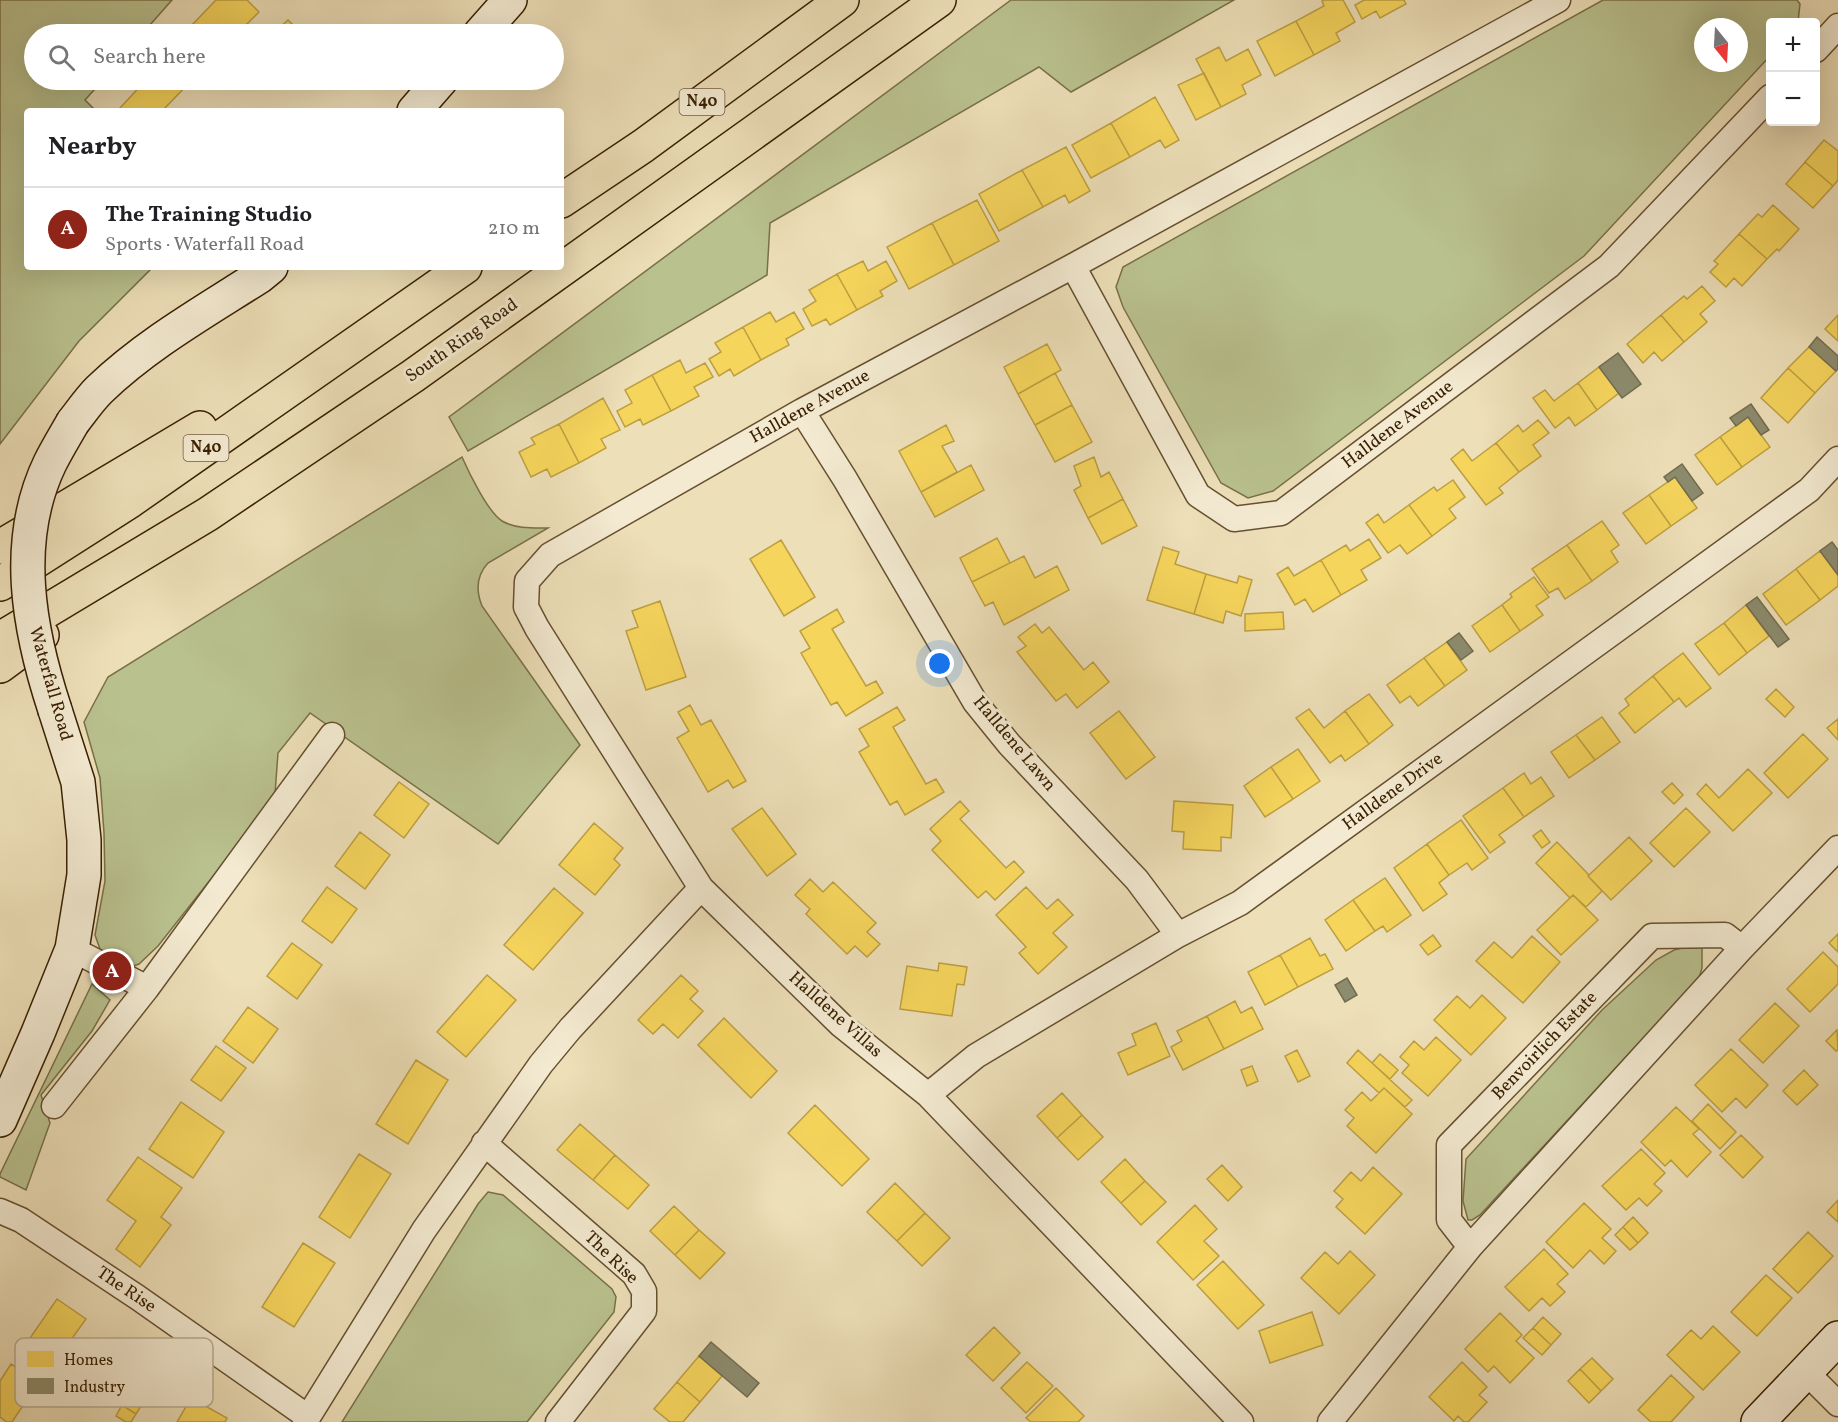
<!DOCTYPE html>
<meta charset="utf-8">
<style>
body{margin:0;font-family:Vollkorn,serif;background:#f2f2f2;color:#202124}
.controls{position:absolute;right:18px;top:18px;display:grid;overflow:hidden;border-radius:6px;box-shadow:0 6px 24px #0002}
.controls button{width:54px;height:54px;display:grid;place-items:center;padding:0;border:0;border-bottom:2px solid #e0e0e0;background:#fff;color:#202124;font:30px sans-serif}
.compass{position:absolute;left:1694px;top:18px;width:54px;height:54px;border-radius:50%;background:#fff;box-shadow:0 6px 24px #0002;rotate:162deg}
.you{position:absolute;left:940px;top:664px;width:21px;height:21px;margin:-15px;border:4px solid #fff;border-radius:50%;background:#1a73e8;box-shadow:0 0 0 9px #1a73e833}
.badge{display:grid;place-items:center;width:39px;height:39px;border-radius:50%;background:#8f2418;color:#fff;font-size:20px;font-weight:700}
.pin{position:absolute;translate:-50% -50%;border:3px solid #fff;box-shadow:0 2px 6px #0006}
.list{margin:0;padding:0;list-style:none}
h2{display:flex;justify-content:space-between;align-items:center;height:78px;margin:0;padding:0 24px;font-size:26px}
h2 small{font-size:20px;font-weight:400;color:#757577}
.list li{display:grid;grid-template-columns:39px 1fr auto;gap:18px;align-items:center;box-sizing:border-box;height:84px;padding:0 24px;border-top:2px solid #e0e0e0}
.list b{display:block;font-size:22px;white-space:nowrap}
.list p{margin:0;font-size:20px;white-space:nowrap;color:#757577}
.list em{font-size:20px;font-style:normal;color:#757577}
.icon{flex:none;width:33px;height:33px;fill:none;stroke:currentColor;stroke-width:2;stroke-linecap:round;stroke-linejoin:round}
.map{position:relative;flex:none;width:1838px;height:1422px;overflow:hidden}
.search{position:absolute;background:#fff;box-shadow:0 6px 24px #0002;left:24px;top:24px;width:540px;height:66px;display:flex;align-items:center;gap:15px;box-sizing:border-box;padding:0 21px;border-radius:33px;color:#757577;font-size:22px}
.panel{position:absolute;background:#fff;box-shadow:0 6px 24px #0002;left:24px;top:108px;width:540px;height:162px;border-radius:6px}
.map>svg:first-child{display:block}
</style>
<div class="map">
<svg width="1838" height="1422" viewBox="0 0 1838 1422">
<rect width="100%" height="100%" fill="#eddfb8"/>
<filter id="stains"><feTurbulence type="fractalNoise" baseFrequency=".00333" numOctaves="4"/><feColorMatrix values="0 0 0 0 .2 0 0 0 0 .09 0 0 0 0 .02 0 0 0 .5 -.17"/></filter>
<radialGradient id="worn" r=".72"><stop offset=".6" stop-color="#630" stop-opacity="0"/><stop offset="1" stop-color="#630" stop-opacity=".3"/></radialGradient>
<path fill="#b9c18e" stroke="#797048" stroke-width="1.5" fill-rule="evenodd" d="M0,0H172L142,34H34V80H103L85,100L96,111H27V267H153L79,341L0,444Z
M1011,0H1234L1071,92L1039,67L770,223L767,275L468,451L449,417Z
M1603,0H1797L1800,4L1798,22H1770V56L1584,256L1273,491L1248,498L1221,483L1123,307L1116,287L1123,267ZM1703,27H1739V63H1703Z
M462,457C469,473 488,512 502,521C516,529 533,528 548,528L488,563C476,576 476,591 482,606L580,745L498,844L310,713L278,753L275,794L271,803L158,946L139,964L130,967L101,952L95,935L105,881L104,833L100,778L84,722L108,677Z
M1694,945L1702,947V968L1699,978L1480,1215L1472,1220H1468L1463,1201L1466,1159L1602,1010L1656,960L1674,950Z
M92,984L110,1000L92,1031L41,1095L50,1123L26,1190L0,1177V1174Z
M488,1192L503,1195L612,1289L616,1297L614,1312L527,1422H342L478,1204Z"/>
<path fill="#f6d55c" stroke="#bd9f41" stroke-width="1.5" d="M216,0H247L259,12L237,34H202L192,25Z
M1324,0H1343L1355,22L1336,33L1340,41L1314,55L1296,21L1324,6L1322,1Z
M1364,0H1404L1406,4L1380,18L1376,11L1362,19L1355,5Z
M288,20L302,34H280L276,31Z
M1296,21L1314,55L1275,76L1257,41Z
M1219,47L1226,61L1248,49L1261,75L1242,85L1246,94L1221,107L1196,59Z
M1204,73L1221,107L1196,120L1178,85Z
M146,80H192L162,111H123L120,108Z
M1155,97L1179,140L1165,148L1160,140L1130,157L1111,123Z
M1111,123L1130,157L1091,178L1072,145Z
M1824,140L1838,151V180L1833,186L1805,162Z
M1066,147L1090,191L1069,203L1065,195L1043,207L1022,170Z
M1805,162L1833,186L1813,208L1786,184Z
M1022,170L1043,207L999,231L979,194Z
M977,200L999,241L954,265L932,223Z
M1773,205L1799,229L1779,251L1777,249L1767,259L1739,234L1758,214L1762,217Z
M932,223L954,265L909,289L887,247Z
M1739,234L1767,259L1742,286L1734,278L1726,287L1710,272L1718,264L1714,261Z
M863,261L868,271L886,261L897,281L880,291L883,296L857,310L837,274Z
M837,274L857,310L830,325L826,319L812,326L803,309L816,301L809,290Z
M1702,286L1715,301L1700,314L1707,322L1684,342L1661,315L1684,296L1687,299Z
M770,312L776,322L794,312L804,329L786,339L789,345L761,360L743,327Z
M1661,315L1684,342L1662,361L1654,352L1643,363L1627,344Z
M1838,315V341L1825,329Z
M743,327L761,360L734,376L730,369L719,376L709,359L721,352L715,343Z
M1047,344L1061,370L1018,394L1004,367Z
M1809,347L1836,371L1815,393L1788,368Z
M680,360L686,373L705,363L713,377L694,387L699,396L671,411L652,375Z
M1599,367L1619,393L1597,410L1578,383Z
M1788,368L1815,393L1788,423L1761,398Z
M1055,373L1072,405L1035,425L1018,394Z
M652,375L671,411L643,425L640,419L625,427L617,411L632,403L625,390Z
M1578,383L1597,410L1575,426L1569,417L1555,428L1533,398L1545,390L1554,401Z
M603,398L620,430L601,439L606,448L579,463L559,424Z
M1072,405L1092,442L1055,462L1035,425Z
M1748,417L1770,447L1742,467L1720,437Z
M1538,420L1549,433L1533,445L1541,456L1519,472L1496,443L1518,425L1523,432Z
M559,424L579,463L551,477L547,469L531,477L519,452L535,444L531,438Z
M946,425L954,441L942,446L957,472L921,492L899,451Z
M1720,437L1742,467L1717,485L1695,455Z
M1496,443L1519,472L1499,488L1503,493L1486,505L1451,459L1463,449L1472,461Z
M1094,457L1101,477L1109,472L1123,499L1088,518L1074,490L1081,486L1074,466Z
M971,465L984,490L935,517L921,492Z
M1675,477L1697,508L1671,526L1649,495Z
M1453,480L1465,497L1449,509L1456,518L1432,536L1409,505L1434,487L1437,491Z
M1649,495L1671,526L1646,544L1623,513Z
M1123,499L1137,526L1102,544L1088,518Z
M1409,505L1432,536L1407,554L1400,545L1388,553L1366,523L1378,514L1384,523Z
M1602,521L1619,545L1611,551L1618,562L1592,581L1567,545Z
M997,538L1010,563L972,582L960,558Z
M1369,539L1381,558L1361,570L1367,580L1341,595L1321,560L1346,545L1350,551Z
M781,540L815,597L784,616L750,559Z
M1567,545L1592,581L1565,599L1558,588L1549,593L1532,569Z
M1163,547L1179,552L1175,564L1206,574L1194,614L1147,600Z
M1820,551L1838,575V586L1820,600L1796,569Z
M1024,556L1035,578L1057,566L1069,590L1004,625L993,602L985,606L972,582Z
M1321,560L1341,595L1313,612L1305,599L1295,605L1277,574L1288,567L1294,576Z
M1796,569L1820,600L1786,625L1763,594Z
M1206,574L1237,583L1239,576L1252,580L1241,616L1226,611L1223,623L1194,614Z
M1534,577L1549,597L1536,606L1543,615L1520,631L1502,605L1512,597L1510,594Z
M660,601L686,677L646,690L626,631L638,627L632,611Z
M1502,605L1520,631L1490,652L1472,626Z
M1746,605L1769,636L1747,653L1724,623Z
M837,609L844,622L832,629L866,686L876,681L883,693L846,716L837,702L831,705L801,653L810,648L800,631Z
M1283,612L1284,629L1245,631V614Z
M1724,623L1747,653L1719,675L1695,644Z
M1035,624L1042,633L1049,627L1084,670L1093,662L1109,682L1077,708L1066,694L1056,701L1017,652L1026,646L1018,637Z
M1447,642L1467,670L1445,686L1424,658Z
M1683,653L1711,688L1686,707L1679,698L1674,702L1653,676Z
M1424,658L1445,686L1418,706L1410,696L1400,703L1387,685Z
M1653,676L1674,702L1635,733L1619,713L1629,705L1625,699Z
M1776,689L1794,707L1785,717L1766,699Z
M1369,694L1393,725L1369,744L1345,711Z
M690,705L701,725L711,720L746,781L733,788L728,780L708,792L677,738L689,731L678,712Z
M897,707L905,720L893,727L926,784L936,779L944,792L905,815L897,801L890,805L859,752L869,746L859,729Z
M1309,709L1324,728L1345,711L1369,744L1345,761L1341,755L1330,763L1296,718Z
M1119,711L1155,757L1126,779L1090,733Z
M1602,717L1620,742L1595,760L1576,735Z
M1838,719V740L1827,728Z
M1803,734L1828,759L1788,798L1764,773Z
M1576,735L1595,760L1569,778L1551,752Z
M1298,749L1320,781L1293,799L1271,767Z
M1271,767L1293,799L1265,817L1244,786Z
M1748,769L1772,793L1733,831L1697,794L1706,784L1719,798Z
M1524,773L1531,784L1541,777L1554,796L1524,817L1503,788Z
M399,782L429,804L404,838L374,815Z
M1672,783L1683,795L1674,804L1662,792Z
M1503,788L1524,817L1499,835L1505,842L1490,853L1463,816Z
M960,801L969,811L960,819L1006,868L1014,861L1024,872L995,900L986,891L978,898L932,850L941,841L930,829Z
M1174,801L1233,805L1231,838L1221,837V851L1183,849L1184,832L1172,831Z
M762,808L796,854L767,876L732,829Z
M1686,808L1710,832L1674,867L1650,843Z
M1461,820L1488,858L1472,870L1467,863L1449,875L1427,844Z
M594,823L623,848L614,859L620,865L595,895L559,865Z
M1541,830L1550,842L1542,848L1533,836Z
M360,832L390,855L365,889L335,866Z
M1629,837L1652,861L1611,900L1588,876Z
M1557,842L1589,875L1588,876L1602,891L1586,907L1573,895L1570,898L1536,863Z
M1427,844L1449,875L1439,883L1447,894L1423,911L1394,868Z
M1385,878L1411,915L1387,932L1383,926L1375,931L1353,900Z
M810,879L823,892L833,882L876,923L867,932L880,944L867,957L855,946L847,954L806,914L810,909L795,895Z
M327,887L357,909L332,943L302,921Z
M1026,887L1047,909L1058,899L1073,915L1053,933L1067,947L1038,974L1019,953L1026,947L996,915Z
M554,888L583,913L533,970L504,945Z
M1573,895L1598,920L1561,955L1537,930Z
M1353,900L1375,931L1346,951L1325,920Z
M1838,934V952L1829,943Z
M1433,935L1441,946L1428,955L1420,945Z
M1532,936L1560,962L1523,1003L1476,961L1494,942L1512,958Z
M1310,938L1320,956L1325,954L1333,969L1298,987L1280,955Z
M292,943L322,965L297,999L267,976Z
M1823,952L1838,967V984L1810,1012L1787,989Z
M1280,955L1298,987L1265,1005L1248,972Z
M939,963L967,967L964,985L957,984L952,1016L900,1009L907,966L938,971Z
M487,975L516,1000L466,1057L437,1032Z
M681,975L698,991L690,999L703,1011L678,1038L663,1024L653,1034L638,1020Z
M1482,995L1506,1018L1471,1055L1434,1020L1457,996L1470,1008Z
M1235,1001L1241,1013L1252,1007L1263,1029L1224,1049L1207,1016Z
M1775,1003L1799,1026L1763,1063L1739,1040Z
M248,1007L278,1029L253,1063L223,1041Z
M1207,1016L1224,1049L1183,1070L1171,1047L1182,1041L1177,1031Z
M724,1018L777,1071L751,1098L698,1045Z
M1156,1023L1170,1056L1128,1075L1118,1053L1136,1045L1132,1034Z
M1837,1030L1838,1050L1836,1051L1826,1041Z
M1436,1037L1461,1060L1428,1096L1402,1073L1409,1065L1400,1057L1414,1041L1424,1050Z
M216,1046L246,1068L221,1101L191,1080Z
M1731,1049L1768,1085L1746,1108L1736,1098L1722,1112L1695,1085Z
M1297,1050L1310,1076L1298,1082L1285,1056Z
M1358,1050L1412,1100L1405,1107L1384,1088L1379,1093L1347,1063Z
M1380,1054L1398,1070L1390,1079L1372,1063Z
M416,1060L448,1080L408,1144L376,1124Z
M1252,1066L1258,1081L1247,1086L1241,1070Z
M1804,1070L1818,1085L1797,1105L1783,1091Z
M1384,1088L1412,1114L1376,1153L1347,1126L1354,1118L1345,1110L1362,1092L1371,1101Z
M1062,1093L1082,1115L1057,1138L1037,1116Z
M181,1102L224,1132L193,1178L149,1149Z
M1708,1104L1736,1132L1720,1149L1692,1121Z
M815,1105L869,1159L842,1186L788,1133Z
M1676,1107L1699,1129L1693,1134L1711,1152L1687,1177L1671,1160L1665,1166L1641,1142Z
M1082,1115L1103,1137L1078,1160L1057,1138Z
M580,1124L615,1155L593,1180L557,1150Z
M1741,1135L1763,1157L1743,1178L1720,1155Z
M1641,1149L1665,1173L1654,1184L1662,1191L1647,1206L1639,1198L1626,1210L1602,1186Z
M359,1154L391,1174L350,1238L319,1217Z
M615,1155L649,1185L628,1209L593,1180Z
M138,1157L182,1188L161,1217L171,1225L140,1267L116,1249L136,1221L107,1200Z
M1125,1159L1145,1181L1121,1203L1101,1182Z
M1222,1165L1242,1187L1228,1201L1207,1179Z
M1373,1167L1402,1194L1365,1234L1336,1207L1343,1199L1334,1191L1351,1172L1361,1181Z
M1145,1181L1166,1202L1141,1225L1121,1203Z
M895,1183L925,1213L897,1241L867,1212Z
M1838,1200V1222L1827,1212Z
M1584,1203L1611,1229L1602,1238L1616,1251L1604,1264L1590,1250L1573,1268L1546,1242Z
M1195,1205L1217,1229L1204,1241L1219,1256L1193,1280L1157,1242Z
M674,1206L699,1230L675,1255L650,1231Z
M925,1213L950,1238L922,1266L897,1241Z
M1633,1217L1648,1233L1638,1243L1623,1227Z
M1623,1227L1638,1243L1630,1250L1615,1235Z
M699,1230L725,1253L700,1279L675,1255Z
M1808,1232L1833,1256L1798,1293L1773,1269Z
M303,1243L335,1263L294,1327L262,1307Z
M1544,1249L1568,1274L1557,1284L1565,1292L1550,1306L1542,1298L1529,1311L1505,1287Z
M1350,1251L1375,1275L1339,1314L1301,1278L1325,1252L1338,1264Z
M1223,1261L1264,1305L1238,1329L1197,1285Z
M1766,1275L1792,1298L1757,1336L1731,1312Z
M57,1299L86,1319L58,1358L30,1338Z
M1312,1312L1323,1345L1270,1363L1259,1331Z
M1500,1313L1522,1335L1516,1341L1534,1358L1510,1383L1494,1366L1488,1372L1465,1349Z
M1543,1317L1561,1334L1551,1345L1533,1328Z
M1713,1326L1740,1352L1703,1390L1667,1355L1691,1330L1701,1339Z
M994,1327L1020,1353L993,1381L966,1355Z
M1533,1328L1551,1345L1542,1355L1523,1338Z
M699,1356L722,1376L700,1402L677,1382Z
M1592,1358L1613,1379L1601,1391L1580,1369Z
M1027,1362L1053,1386L1026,1413L1001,1388Z
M1462,1362L1487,1387L1479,1395L1487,1402L1468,1422H1464L1458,1416L1454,1421L1429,1397Z
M11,1364L39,1382L12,1422H7L0,1417V1381Z
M1580,1369L1601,1391L1589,1403L1568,1381Z
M1671,1375L1694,1397L1671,1422H1651L1638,1410Z
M677,1382L700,1402L683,1422H670L654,1409Z
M1056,1388L1084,1416L1078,1422H1031L1026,1418Z
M125,1391L143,1403L136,1414L118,1402Z
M191,1398L227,1418L225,1422H177Z
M122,1405L136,1414L131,1422H126L116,1416Z"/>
<path fill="#8c8c6e" stroke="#736c4e" stroke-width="1.5" d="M1817,337L1838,356V369L1836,371L1809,347Z
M1618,353L1641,384L1622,398L1599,367Z
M1751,404L1769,430L1761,435L1748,417L1736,426L1730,418Z
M1682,464L1703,493L1692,501L1675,477L1668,482L1664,477Z
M1832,542L1838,550V575L1820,551Z
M1757,597L1789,639L1778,647L1746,605Z
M1459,633L1473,651L1461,660L1447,642Z
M1347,978L1357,995L1345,1002L1335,985Z
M711,1342L759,1383L747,1397L699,1356Z"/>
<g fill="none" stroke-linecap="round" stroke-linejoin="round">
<g stroke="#665030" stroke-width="27">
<path id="street" d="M1816,50L1838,26
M1073,266L1198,495L1234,519L1281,513L1609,266L1770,97
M802,411L845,479L975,702L1009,744L1137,880L1178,935
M72,949L147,988
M928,1095L976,1056L1178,935L1240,903L1809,490L1838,459
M54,1106L147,988L332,735
M484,1143L634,1274L644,1291V1311L558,1422
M0,1211L21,1220L137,1297L308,1417
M1470,1247L1449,1220V1145L1652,936L1725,935L1742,948
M1806,1372L1838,1404
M305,1422L424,1230L541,1064L570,1029L701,888
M1241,1422L928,1095L841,1025L701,888L537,628L526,607L527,581L550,555L802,411L1073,266L1558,0
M1330,1422L1470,1247L1742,948L1838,848"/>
</g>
<g stroke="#392002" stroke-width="36">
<path id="secondary" d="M480,34L510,0
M414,111L441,80
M73,422C81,412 89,400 99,390C147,344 204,312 260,276L271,267
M0,1120L38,1033L72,949L84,875V840L78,782L55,710
M1758,1422L1838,1338"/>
</g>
<g stroke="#392002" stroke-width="36">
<path id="highway" d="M561,201L643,146L842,0
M0,547L200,428
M0,584L130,501L465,267
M0,639L208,514L413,376L939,0
M0,666L42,635"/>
</g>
<use href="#street" stroke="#f3ead1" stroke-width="24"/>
<use href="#secondary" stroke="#f3ead1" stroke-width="33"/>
<use href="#highway" stroke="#eddfb8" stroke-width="33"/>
<g stroke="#392002" stroke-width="36" stroke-linecap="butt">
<path id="secondary-bridge" d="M55,710C29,631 12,542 50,463C57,449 65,436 73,422"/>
</g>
<use href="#secondary-bridge" stroke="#f3ead1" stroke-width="33"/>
</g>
<g text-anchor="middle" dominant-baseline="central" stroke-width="6" stroke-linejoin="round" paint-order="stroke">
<g fill="#f3ead1" stroke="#715d40" stroke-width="1.5">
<rect x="679.5" y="89" width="45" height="26" rx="4.5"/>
<rect x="183.5" y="435" width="45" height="26" rx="4.5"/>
</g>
<g font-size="16" font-weight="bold" fill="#392002">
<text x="702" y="102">N40</text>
<text x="206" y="448">N40</text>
</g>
<g font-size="18" fill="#392002" stroke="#f3ead1">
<text transform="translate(462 341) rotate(-35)">South Ring Road</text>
<text transform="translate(810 407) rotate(-29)">Halldene Avenue</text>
<text transform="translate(1398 425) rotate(-37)">Halldene Avenue</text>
<text transform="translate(50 684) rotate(74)">Waterfall Road</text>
<text transform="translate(1014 744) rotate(50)">Halldene Lawn</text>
<text transform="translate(1393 792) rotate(-36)">Halldene Drive</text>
<text transform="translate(835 1015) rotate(42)">Halldene Villas</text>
<text transform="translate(1545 1046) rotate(-46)">Benvoirlich Estate</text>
<text transform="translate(611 1258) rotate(44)">The Rise</text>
<text transform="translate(126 1290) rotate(34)">The Rise</text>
</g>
</g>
<rect x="15" y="1338" width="198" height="69" rx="9" fill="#f3ead1" stroke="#bbad93" stroke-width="1.5"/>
<rect x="27" y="1351" width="27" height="16" fill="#f6d55c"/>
<rect x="27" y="1378" width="27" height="16" fill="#8c8c6e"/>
<g font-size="16" fill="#392002">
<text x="64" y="1365">Homes</text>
<text x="64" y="1392">Industry</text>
</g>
<rect width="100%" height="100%" filter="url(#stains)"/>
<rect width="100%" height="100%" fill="url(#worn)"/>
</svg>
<div class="controls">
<button>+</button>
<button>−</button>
</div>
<svg class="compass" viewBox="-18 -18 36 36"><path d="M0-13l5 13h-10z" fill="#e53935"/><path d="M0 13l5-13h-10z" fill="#757577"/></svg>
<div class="you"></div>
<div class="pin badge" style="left:112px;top:971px">A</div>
<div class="search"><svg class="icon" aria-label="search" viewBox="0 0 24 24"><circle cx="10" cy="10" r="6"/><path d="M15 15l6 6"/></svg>Search here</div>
<section class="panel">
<h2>Nearby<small></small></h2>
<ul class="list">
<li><span class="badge">A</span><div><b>The Training Studio</b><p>Sports · Waterfall Road</p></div><em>210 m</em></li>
</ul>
</section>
</div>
